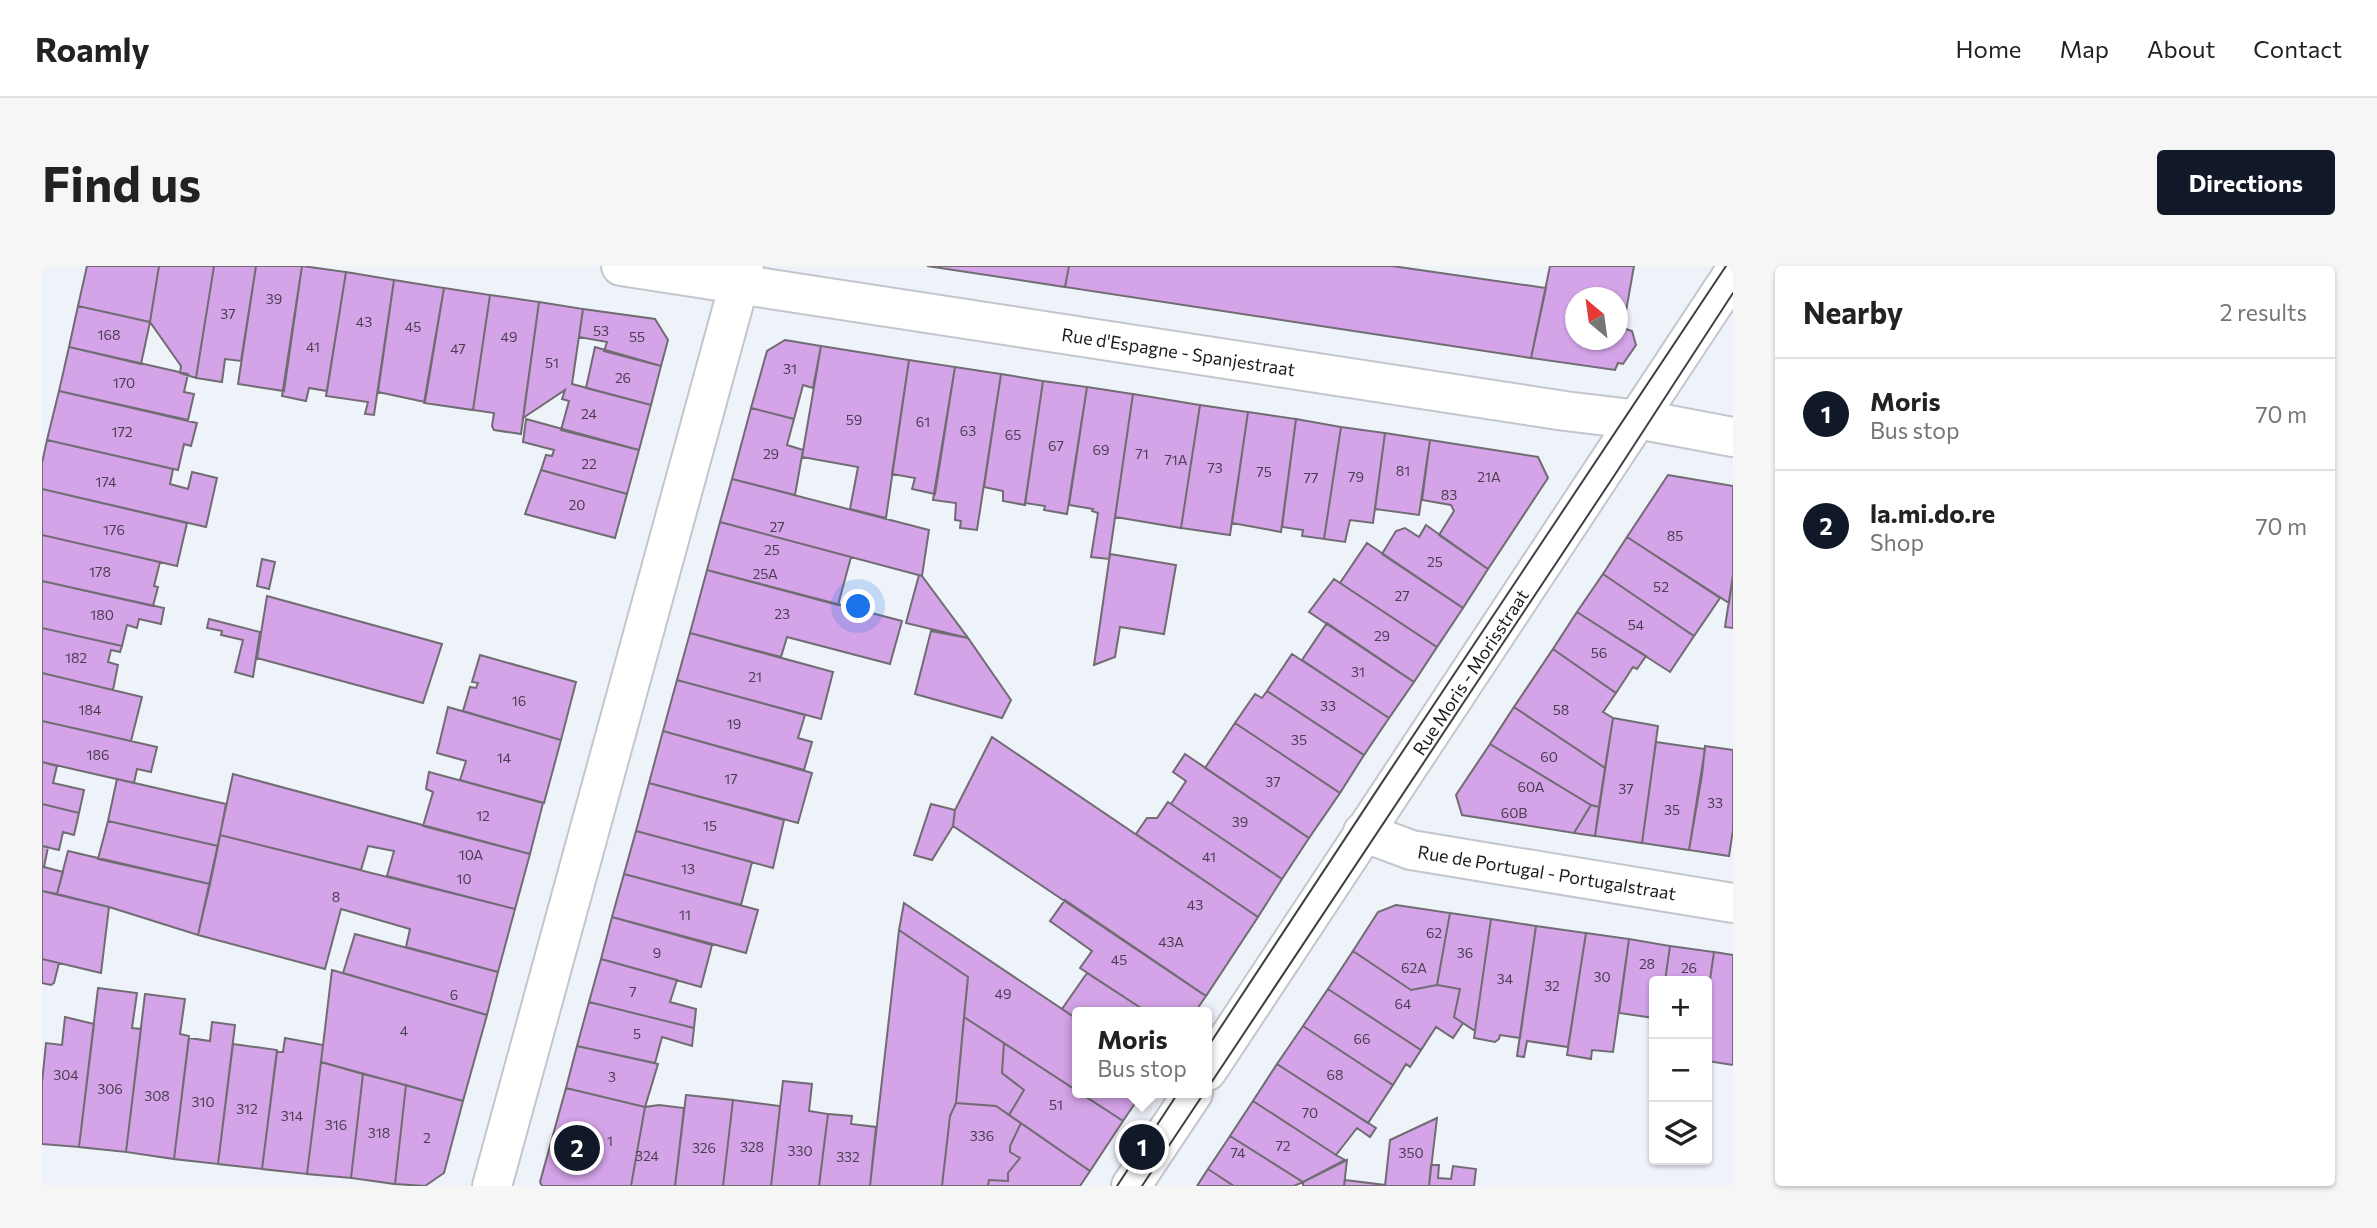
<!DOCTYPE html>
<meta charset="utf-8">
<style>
body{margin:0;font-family:Commissioner,sans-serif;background:#f6f6f6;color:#222}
.controls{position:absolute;right:21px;bottom:21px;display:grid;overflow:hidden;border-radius:7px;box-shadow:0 2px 5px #0004}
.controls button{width:63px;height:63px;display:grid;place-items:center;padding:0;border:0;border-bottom:2px solid #e0e0e0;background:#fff;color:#222;font:35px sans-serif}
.compass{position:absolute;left:1523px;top:21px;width:63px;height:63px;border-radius:50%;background:#fff;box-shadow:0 2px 5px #0004;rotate:331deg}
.you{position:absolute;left:817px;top:341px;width:24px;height:24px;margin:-18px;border:5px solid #fff;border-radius:50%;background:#1a73e8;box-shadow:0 0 0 10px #1a73e833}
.badge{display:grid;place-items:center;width:46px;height:46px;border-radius:50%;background:#111827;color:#fff;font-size:23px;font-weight:700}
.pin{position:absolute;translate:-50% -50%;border:4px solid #fff;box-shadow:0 2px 7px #0006}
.popup{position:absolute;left:1030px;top:741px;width:140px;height:91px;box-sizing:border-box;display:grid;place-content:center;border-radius:7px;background:#fff;filter:drop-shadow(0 2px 5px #0005);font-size:23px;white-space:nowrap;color:#767676}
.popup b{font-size:26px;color:#222}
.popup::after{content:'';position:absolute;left:50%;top:100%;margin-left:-14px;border:14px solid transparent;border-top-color:#fff}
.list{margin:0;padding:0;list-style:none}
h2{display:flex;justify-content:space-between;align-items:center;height:91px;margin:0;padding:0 28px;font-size:30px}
h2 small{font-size:23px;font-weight:400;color:#767676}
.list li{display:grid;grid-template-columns:46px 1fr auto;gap:21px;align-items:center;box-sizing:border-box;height:112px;padding:0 28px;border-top:2px solid #e0e0e0}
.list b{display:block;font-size:26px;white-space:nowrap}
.list p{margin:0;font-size:23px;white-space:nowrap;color:#767676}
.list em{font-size:23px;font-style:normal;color:#767676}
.icon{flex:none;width:38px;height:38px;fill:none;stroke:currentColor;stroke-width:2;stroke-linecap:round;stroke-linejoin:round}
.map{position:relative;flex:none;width:1691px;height:920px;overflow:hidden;border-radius:7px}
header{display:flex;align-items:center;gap:42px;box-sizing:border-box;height:98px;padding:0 35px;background:#fff;border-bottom:2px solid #e0e0e0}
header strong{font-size:33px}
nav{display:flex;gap:38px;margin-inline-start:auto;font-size:24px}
.intro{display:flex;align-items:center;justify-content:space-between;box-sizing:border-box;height:168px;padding:0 42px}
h1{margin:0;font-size:49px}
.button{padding:18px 32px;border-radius:7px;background:#111827;color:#fff;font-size:24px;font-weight:700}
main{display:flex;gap:42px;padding:0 42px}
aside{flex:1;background:#fff;border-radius:7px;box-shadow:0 2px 5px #0004}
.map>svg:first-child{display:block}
</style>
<header>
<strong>Roamly</strong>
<nav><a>Home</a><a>Map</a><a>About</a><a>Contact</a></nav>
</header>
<div class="intro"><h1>Find us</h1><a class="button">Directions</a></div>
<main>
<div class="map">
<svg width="1691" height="920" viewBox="0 0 1691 920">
<rect width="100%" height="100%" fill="#eef2f9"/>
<path fill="#d4a3e8" stroke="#706c72" stroke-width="2" fill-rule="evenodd" d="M45,0H117L108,56L36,40Z
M117,0H172L154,112L138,107L139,100L108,56Z
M172,0H214L199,95L183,93L180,116L154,112Z
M214,0H260L242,125L196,118Z
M260,0L304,6L285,125L267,122L264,135L240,130Z
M885,0H1027L1023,21Z
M1027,0H1350L1504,22L1489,92L1023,21Z
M1508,0H1592L1581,62L1590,65L1594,79L1581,98L1576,97L1573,104L1489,92ZM1534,32H1576V74H1534Z
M304,6L352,14L332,149L323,148L326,136L284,130Z
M352,14L402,22L383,136L336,126Z
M402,22L448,29L431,144L382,137Z
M448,29L497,36L479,168L452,164L450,160L452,147L431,144Z
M497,36L541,43L530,118L609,139L597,184L519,164L527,135L520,133L523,124L481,152Z
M36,40L108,56L99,98L27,81Z
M541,43L613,53L626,74L619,100L562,85L565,76L537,71Z
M743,74L779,80L771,122L761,119L752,153L709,142L725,85Z
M779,80L867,94L844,252L808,243L816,201L760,191Z
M27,81L146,108L142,126L152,128L146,154L17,125Z
M553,81L619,100L609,139L544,122Z
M867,94L913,101L893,228L870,223L873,212L850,208Z
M913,101L959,108L935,264L918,262L919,255L913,254L914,237L891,234Z
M959,108L1001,115L983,239L961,235V225L942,221Z
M1001,115L1045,121L1025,248L1002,244L1003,240L983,237Z
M1045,121L1091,128L1067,293L1049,291L1056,247L1050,245L1051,243L1027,239Z
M17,125L155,157L149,180L142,178L136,204L5,174Z
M1091,128L1158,139L1139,262L1073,251Z
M1158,139L1206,146L1188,269L1139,262Z
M709,142L752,153L745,179L761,184L753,229L690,213Z
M1206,146L1254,153L1239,266L1190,257Z
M484,153L597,184L585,228L499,204L504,189L510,190L512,184L481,176Z
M1254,153L1299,161L1282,273L1260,270L1261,264L1240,261Z
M1299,161L1343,167L1331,257L1308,254L1303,276L1282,273Z
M1343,167L1388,174L1377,249L1333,243Z
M5,174L131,203L128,218L146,223L150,206L175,212L164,261L0,223V197Z
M1388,174L1496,191L1506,212L1446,303L1397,269L1412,245L1409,239L1380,234Z
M499,204L585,228L573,272L483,248Z
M1626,209L1691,220V309L1687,337L1585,271Z
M690,213L887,264L880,310L678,256Z
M0,223L145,257L135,300L0,269Z
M678,256L809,291L796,339L665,304Z
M1384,259L1446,303L1421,342L1340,288L1354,265L1363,262L1377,271Z
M0,269L118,296L112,320L116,321L111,340L0,315Z
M1585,271L1678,332L1652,370L1561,308Z
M1325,277L1421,342L1395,381L1298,317Z
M1068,288L1134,299L1122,368L1078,361L1073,391L1052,399Z
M220,293L233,296L227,323L215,320Z
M665,304L860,355L848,398L745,371L739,391L648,367Z
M1561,308L1652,370L1628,406L1535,346Z
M877,309L880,310L926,372L864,357Z
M1691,309V362L1683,361Z
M1292,313L1395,381L1372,416L1267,346Z
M0,315L122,342L119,358L97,353L95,362L85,359L80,380L0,362Z
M225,330L400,378L381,437L215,392Z
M1535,346L1604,390L1595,403L1591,401L1574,427L1511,383Z
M167,353L218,366L211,411L193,406L201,374L179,369L180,365L165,362Z
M1285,357L1372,416L1347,452L1260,394Z
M0,362L80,380L78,386L69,384L66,396L76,399L71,424L0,407Z
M889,365L926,372L969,434L960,452L873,428Z
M648,367L791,406L779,453L635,414Z
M1511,383L1574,427L1561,446L1571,452L1563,502L1472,441Z
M1250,388L1347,452L1322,489L1225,425Z
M438,389L534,416L519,474L421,445L428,421L434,422L436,417L430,416Z
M0,407L100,431L89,475L0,455Z
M635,414L763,449L756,472L770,476L762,504L621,465Z
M1225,425L1322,489L1298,527L1193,457L1213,428L1220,432Z
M406,441L519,474L502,537L418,514L424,495L395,487Z
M1472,441L1563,502L1557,541L1549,539L1448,478Z
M1571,452L1616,460L1600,577L1553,570Z
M0,455L115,481L109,506L95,503L92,517L0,496Z
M1193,457L1298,527L1267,572L1163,502Z
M621,465L770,507L756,557L607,517Z
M950,471L1216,651L1164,730L911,560L913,544Z
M1614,476L1663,483L1647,584L1600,577Z
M1448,478L1549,539L1532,567L1420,549L1414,529Z
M1663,480L1691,484V564L1687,590L1647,584L1660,509Z
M1143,488L1267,572L1240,613L1129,538L1144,515L1131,506Z
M0,496L15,500L11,517L42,524L37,547L0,538Z
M387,506L501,537L488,588L381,560L391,526L384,523Z
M191,508L488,588L473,643L345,610L352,585L326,580L319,604L178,569Z
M75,513L184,538L176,580L66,555Z
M607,517L742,554L731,602L594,565Z
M1126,536L1240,613L1216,651L1094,568L1105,552H1115Z
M0,538L37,547L32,569L21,566L17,584L0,580Z
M889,538L913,544L911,560L890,594L872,589Z
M1549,539L1557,541L1553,570L1532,567Z
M66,555L176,580L168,618L56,593Z
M594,565L710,596L699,639L582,608Z
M178,569L473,643L456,706L364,681L368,663L299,643L283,703L156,669Z
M0,580L6,581L2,601L21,606L15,628L0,625Z
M26,585L168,618L156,669L67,641L15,628Z
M582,608L716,644L704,687L570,651Z
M0,625L67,641L59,707L0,693Z
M1023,634L1164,730L1153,746H1105L1038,702L1050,685L1008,655Z
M862,637L1035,753V825L922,751L926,711L857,664Z
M1354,639L1408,647L1395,719L1369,724L1311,685L1336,646Z
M1408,647L1449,653L1433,765L1412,751L1418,723L1395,719Z
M570,651L670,679L659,721L559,693Z
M1449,653L1494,660L1478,772L1458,769L1457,773L1453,776L1432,772Z
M1494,660L1544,667L1526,781L1485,775L1482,791L1475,790Z
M857,664L926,711L914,837L908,850L900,920H828Z
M1544,667L1587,673L1571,786L1550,784L1549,793L1525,789Z
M313,668L456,706L445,749L301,707Z
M1587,673L1628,680L1623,715H1612V752L1577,747Z
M1628,680L1672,686L1665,735V715H1623Z
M1311,685L1369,724L1395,719L1418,723L1412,751L1421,757L1411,772L1394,761L1379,784L1286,723Z
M1672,686L1691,689V799L1665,795V735Z
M0,693L17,697L12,717L9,719L0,717Z
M559,693L635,714L628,736L654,743L652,762L547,736Z
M290,704L445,749L421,835L279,796Z
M1045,707L1105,746H1035V753L1020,743Z
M56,722L95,727L90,762L99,763L84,886L37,881Z
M1286,723L1379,784L1368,801L1364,798L1351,819L1261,760Z
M103,728L143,733L138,768L147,770L132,893L84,886Z
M547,736L652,762L650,780L620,771L613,797L535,780Z
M23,751L52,758L37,881L0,878V817L4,777L20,779Z
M922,751L962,777L960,807L982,824L967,849L954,840L914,837Z
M170,756L193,759L176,898L132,893L147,772L168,775Z
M1261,760L1351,819L1326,857L1235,798Z
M243,772L281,779L265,908L220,903L235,786H241Z
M962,777L1081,855L1048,905L967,849L982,824L960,807Z
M191,778L235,784L220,903L176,898Z
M535,780L616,798L603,841L524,822Z
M279,796L321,808L309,912L265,908Z
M1235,798L1334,862L1328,871L1315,862L1294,889L1211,835Z
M321,808L364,819L353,918L309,912Z
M741,815L770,818L767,845L786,848L777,920H729Z
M364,819L421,835L402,907L383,920L353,918Z
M524,822L603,841L589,920H500L498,916Z
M1038,827H1100L1081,855Z
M644,829L691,834L681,920H633Z
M691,834L738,840L729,920H681Z
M1211,835L1294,889L1303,894L1261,916L1188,870Z
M914,837L954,840L979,857L968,880V886L978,892L966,907V915L947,914L946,920H900L908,850Z
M617,839L642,842L633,920H589L603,841Z
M786,848L810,850L809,858L834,861L828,920H777Z
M1395,852L1387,920H1343L1348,874Z
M979,857L1048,905L1038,920H946L947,914L966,915V907L978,892L968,886V880Z
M1188,870L1261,916L1252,920H1192L1166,903Z
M1305,894L1302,920H1261V916Z
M1389,899H1397L1396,912L1409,913L1411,900L1434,903L1432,920H1387Z
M1166,903L1189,918L1188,920H1155Z
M1303,914L1343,919V920H1302Z"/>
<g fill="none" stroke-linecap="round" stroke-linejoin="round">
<g stroke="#c3c6cd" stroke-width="42">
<g id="street">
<path id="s1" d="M579,0L1523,145L1606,155L1691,171"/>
<path id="s2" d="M1321,566L1369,584L1691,637"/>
<path id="s3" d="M1165,805L1691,8"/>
<path d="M450,920L702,0"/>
<path d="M1089,920L1151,827"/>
</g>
</g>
<use href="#street" stroke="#fff" stroke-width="38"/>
<path stroke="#3e4043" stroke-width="2" d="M1165,782C1336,520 1511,261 1684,0
M1165,823L1572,210L1691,27
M1075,920L1136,827
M1100,920L1162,827"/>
</g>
<g text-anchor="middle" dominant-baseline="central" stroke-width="6" stroke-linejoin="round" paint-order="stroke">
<g font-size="14" fill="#483e50">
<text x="232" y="32">39</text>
<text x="186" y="47">37</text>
<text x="322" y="55">43</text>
<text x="371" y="60">45</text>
<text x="559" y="64">53</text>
<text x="67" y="68">168</text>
<text x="467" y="70">49</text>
<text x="595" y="70">55</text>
<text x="271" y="80">41</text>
<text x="416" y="82">47</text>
<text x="510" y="96">51</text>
<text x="748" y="102">31</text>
<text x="581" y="111">26</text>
<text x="82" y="116">170</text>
<text x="547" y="147">24</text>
<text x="812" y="153">59</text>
<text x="881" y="155">61</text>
<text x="926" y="164">63</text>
<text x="80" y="165">172</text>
<text x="971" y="168">65</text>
<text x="1014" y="179">67</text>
<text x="1059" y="183">69</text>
<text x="729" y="187">29</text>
<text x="1100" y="187">71</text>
<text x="1134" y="193">71A</text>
<text x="547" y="197">22</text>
<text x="1173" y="201">73</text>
<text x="1361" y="204">81</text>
<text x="1222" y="205">75</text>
<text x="1314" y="210">79</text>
<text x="1447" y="210">21A</text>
<text x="1269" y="211">77</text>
<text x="64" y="215">174</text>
<text x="1407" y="228">83</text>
<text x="535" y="238">20</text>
<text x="735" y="260">27</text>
<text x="72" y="263">176</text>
<text x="1633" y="269">85</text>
<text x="730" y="283">25</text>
<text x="1393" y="295">25</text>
<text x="58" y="305">178</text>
<text x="723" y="307">25A</text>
<text x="1619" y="320">52</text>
<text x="1360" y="329">27</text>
<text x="740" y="347">23</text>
<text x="60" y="348">180</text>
<text x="1594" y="358">54</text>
<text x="1340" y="369">29</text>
<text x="1557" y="386">56</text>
<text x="34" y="391">182</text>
<text x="1316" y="405">31</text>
<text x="713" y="410">21</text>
<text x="477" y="434">16</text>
<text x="1286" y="439">33</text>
<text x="48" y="443">184</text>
<text x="1519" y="443">58</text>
<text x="692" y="457">19</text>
<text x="1257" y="473">35</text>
<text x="56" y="488">186</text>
<text x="1507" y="490">60</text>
<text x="462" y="491">14</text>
<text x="689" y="512">17</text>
<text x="1231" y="515">37</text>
<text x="1489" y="520">60A</text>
<text x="1584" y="522">37</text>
<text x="1673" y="536">33</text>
<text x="1630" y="543">35</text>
<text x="1472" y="546">60B</text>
<text x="441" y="549">12</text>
<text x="1198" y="555">39</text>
<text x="668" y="559">15</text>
<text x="429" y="588">10A</text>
<text x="1167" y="590">41</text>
<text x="646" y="602">13</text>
<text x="422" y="612">10</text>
<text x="294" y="630">8</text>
<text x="1153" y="638">43</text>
<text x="643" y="648">11</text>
<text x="1392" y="666">62</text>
<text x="1129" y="675">43A</text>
<text x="615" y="686">9</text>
<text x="1423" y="686">36</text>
<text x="1077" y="693">45</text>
<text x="1605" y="697">28</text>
<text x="1372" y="701">62A</text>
<text x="1647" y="701">26</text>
<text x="1560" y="710">30</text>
<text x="1463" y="712">34</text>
<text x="1510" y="719">32</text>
<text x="591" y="725">7</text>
<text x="961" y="727">49</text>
<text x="412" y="728">6</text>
<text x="1361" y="737">64</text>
<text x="362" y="764">4</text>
<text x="595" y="767">5</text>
<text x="1320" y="772">66</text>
<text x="24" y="808">304</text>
<text x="1293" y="808">68</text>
<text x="570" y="810">3</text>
<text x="68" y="822">306</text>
<text x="115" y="829">308</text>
<text x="161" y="835">310</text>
<text x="1014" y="838">51</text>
<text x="205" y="842">312</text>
<text x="1268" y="846">70</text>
<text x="250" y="849">314</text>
<text x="294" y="858">316</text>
<text x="337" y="866">318</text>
<text x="940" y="869">336</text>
<text x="385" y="871">2</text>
<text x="568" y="874">1</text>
<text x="1241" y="879">72</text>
<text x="710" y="880">328</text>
<text x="662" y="881">326</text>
<text x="758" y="884">330</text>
<text x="1196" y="886">74</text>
<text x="1369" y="886">350</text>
<text x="605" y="889">324</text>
<text x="806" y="890">332</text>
</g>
<g font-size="18" fill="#1a1c1e" stroke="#fff">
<text stroke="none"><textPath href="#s1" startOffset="564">Rue d'Espagne - Spanjestraat</textPath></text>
<text stroke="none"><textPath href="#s3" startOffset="478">Rue Moris - Morisstraat</textPath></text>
<text stroke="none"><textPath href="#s2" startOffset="189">Rue de Portugal - Portugalstraat</textPath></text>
</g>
</g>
</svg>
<div class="controls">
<button>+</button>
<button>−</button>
<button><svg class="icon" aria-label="layers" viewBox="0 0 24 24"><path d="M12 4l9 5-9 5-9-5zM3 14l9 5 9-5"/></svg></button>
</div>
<svg class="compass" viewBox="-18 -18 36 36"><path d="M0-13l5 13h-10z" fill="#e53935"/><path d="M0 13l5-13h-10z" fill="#767676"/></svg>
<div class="you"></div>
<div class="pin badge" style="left:1100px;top:881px">1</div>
<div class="popup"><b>Moris</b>Bus stop</div>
<div class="pin badge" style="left:535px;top:882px">2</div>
</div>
<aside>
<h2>Nearby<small>2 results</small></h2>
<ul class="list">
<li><span class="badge">1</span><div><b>Moris</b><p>Bus stop</p></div><em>70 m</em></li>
<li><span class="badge">2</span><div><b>la.mi.do.re</b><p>Shop</p></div><em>70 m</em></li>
</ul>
</aside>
</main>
